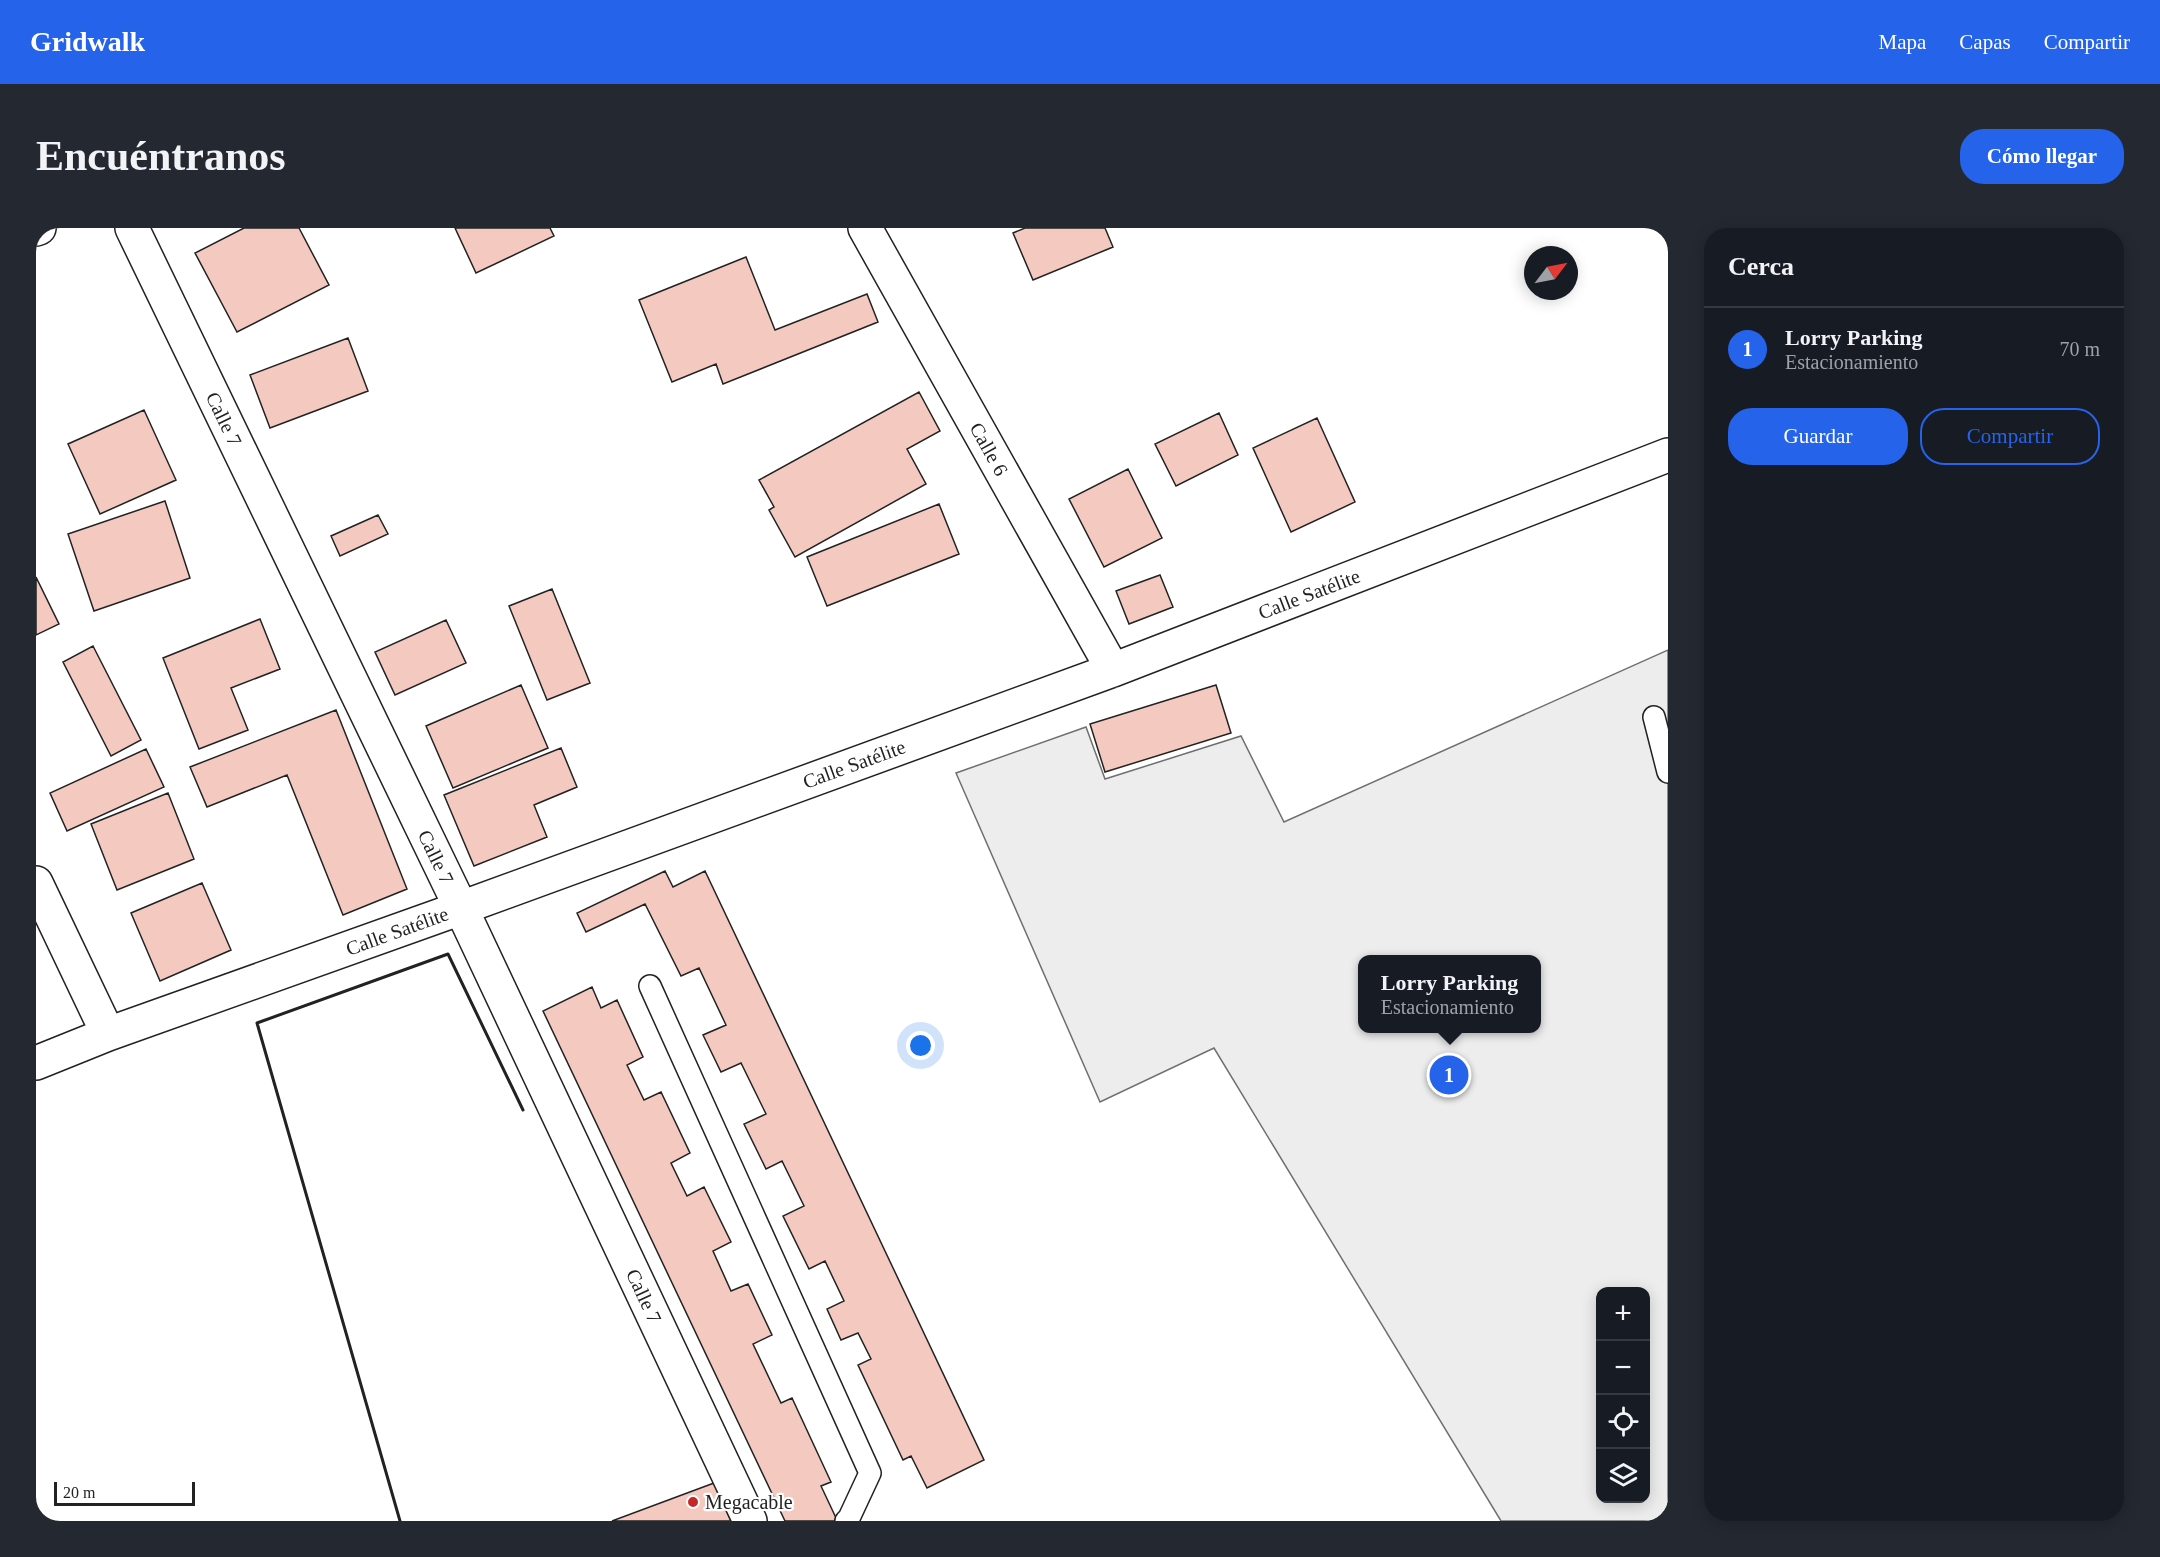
<!DOCTYPE html>
<html lang="es">
<meta charset="utf-8">
<style>
body{margin:0;font-family:"Times New Roman",serif;background:#242831;color:#f1f3f6}
.controls{position:absolute;right:18px;bottom:18px;display:grid;overflow:hidden;border-radius:12px;box-shadow:0 3px 15px #0003}
.controls button{width:54px;height:54px;display:grid;place-items:center;padding:0;border:0;border-bottom:2px solid #363941;background:#171b24;color:#f1f3f6;font:30px sans-serif}
.compass{position:absolute;left:1488px;top:18px;width:54px;height:54px;border-radius:50%;background:#171b24;box-shadow:0 3px 15px #0003;rotate:58deg}
.scale{position:absolute;left:18px;bottom:15px;width:141px;box-sizing:border-box;padding-left:6px;border:3px solid #222;border-top:0;font-size:16px;line-height:21px;white-space:nowrap;color:#222;-webkit-text-stroke:4px #fff;paint-order:stroke}
.you{position:absolute;left:885px;top:818px;width:21px;height:21px;margin:-15px;border:4px solid #fff;border-radius:50%;background:#1a73e8;box-shadow:0 0 0 9px #1a73e833}
.badge{display:grid;place-items:center;width:39px;height:39px;border-radius:50%;background:#2563eb;color:#fff;font-size:20px;font-weight:700}
.pin{position:absolute;translate:-50% -50%;border:3px solid #fff;box-shadow:0 2px 6px #0006}
.popup{position:absolute;left:1322px;top:727px;width:183px;height:78px;box-sizing:border-box;display:grid;place-content:center;border-radius:12px;background:#171b24;filter:drop-shadow(0 2px 4px #0005);font-size:20px;white-space:nowrap;color:#9ea1a6}
.popup b{font-size:22px;color:#f1f3f6}
.popup::after{content:'';position:absolute;left:50%;top:100%;margin-left:-12px;border:12px solid transparent;border-top-color:#171b24}
.list{margin:0;padding:0;list-style:none}
h2{display:flex;justify-content:space-between;align-items:center;height:78px;margin:0;padding:0 24px;font-size:26px}
h2 small{font-size:20px;font-weight:400;color:#9ea1a6}
.list li{display:grid;grid-template-columns:39px 1fr auto;gap:18px;align-items:center;box-sizing:border-box;height:84px;padding:0 24px;border-top:2px solid #363941}
.list b{display:block;font-size:22px;white-space:nowrap}
.list p{margin:0;font-size:20px;white-space:nowrap;color:#9ea1a6}
.list em{font-size:20px;font-style:normal;color:#9ea1a6}
.actions{display:flex;gap:12px;padding:18px 24px}
.actions a{flex:1;padding:14px 0;border:2px solid #2563eb;border-radius:24px;text-align:center;font-size:21px;color:#2563eb}
.actions .main{background:#2563eb;color:#fff}
.icon{flex:none;width:33px;height:33px;fill:none;stroke:currentColor;stroke-width:2;stroke-linecap:round;stroke-linejoin:round}
.map{position:relative;flex:none;width:1632px;height:1293px;overflow:hidden;border-radius:24px}
header{display:flex;align-items:center;gap:36px;box-sizing:border-box;height:84px;padding:0 30px;background:#2563eb;color:#fff}
header strong{font-size:28px}
nav{display:flex;gap:33px;margin-inline-start:auto;font-size:21px}
.intro{display:flex;align-items:center;justify-content:space-between;box-sizing:border-box;height:144px;padding:0 36px}
h1{margin:0;font-size:42px}
.button{padding:15px 27px;border-radius:24px;background:#2563eb;color:#fff;font-size:21px;font-weight:700}
main{display:flex;gap:36px;padding:0 36px}
aside{flex:1;background:#171b24;border-radius:24px;box-shadow:0 3px 15px #0003}
.map>svg:first-child{display:block}
</style>
<header>
<strong>Gridwalk</strong>
<nav><a>Mapa</a><a>Capas</a><a>Compartir</a></nav>
</header>
<div class="intro"><h1>Encuéntranos</h1><a class="button">Cómo llegar</a></div>
<main>
<div class="map">
<svg width="1632" height="1293" viewBox="0 0 1632 1293">
<rect width="100%" height="100%" fill="#fff"/>
<path fill="#ededed" stroke="#6f6f6f" stroke-width="1.5" fill-rule="evenodd" d="M1632,422V1293H1465L1178,820L1064,874L920,545L1050,499L1069,551L1205,508L1248,594ZM1326,732H1500V800H1326ZM1564,1064H1610V1270H1564Z"/>
<path fill="#f3c9c0" stroke="#222" stroke-width="1.5" d="M208,0H263L293,57L201,104L159,25Z
M419,0H514L518,8L440,45Z
M989,0H1069L1077,19L997,52L977,5Z
M710,29L739,102L831,66L842,94L687,156L680,136L636,154L603,72Z
M312,110L332,163L234,200L214,147Z
M883,164L904,203L871,221L890,256L759,329L733,282L738,279L723,252Z
M108,182L140,252L64,286L32,216Z
M1183,185L1202,227L1140,258L1119,216Z
M1281,190L1319,274L1255,304L1217,220Z
M1092,241L1126,310L1068,339L1033,271Z
M129,273L154,350L58,383L32,306Z
M903,276L923,326L791,378L771,329Z
M342,287L352,306L304,328L295,308Z
M1124,347L1137,379L1093,396L1080,363Z
M0,349L23,396L0,407Z
M516,361L554,455L511,472L473,378Z
M224,391L244,441L195,460L212,502L163,521L127,430Z
M410,392L430,435L359,467L339,424Z
M57,418L105,512L75,528L27,434Z
M485,457L512,520L417,560L390,498Z
M1180,457L1195,505L1069,544L1054,496Z
M300,482L371,661L307,687L251,547L171,579L154,539Z
M525,520L541,559L498,577L511,609L438,638L408,567Z
M110,521L128,559L31,603L14,565Z
M132,565L158,631L81,662L55,596Z
M629,643L637,659L669,643L948,1232L891,1260L875,1228L867,1232L822,1137L835,1131L822,1105L805,1112L791,1081L808,1073L789,1033L773,1041L747,988L768,978L746,933L730,941L708,896L730,886L705,835L685,844L667,807L690,797L663,740L645,748L609,676L550,704L541,685Z
M166,655L195,722L124,753L95,685Z
M556,759L565,780L581,772L607,829L591,837L608,872L625,864L654,925L635,935L651,968L668,959L695,1014L677,1023L695,1063L712,1056L736,1107L717,1116L745,1175L756,1170L795,1254L785,1258L801,1292L798,1293H749L507,783Z
M678,1255L695,1293H576Z"/>
<g fill="none" stroke-linecap="round" stroke-linejoin="round">
<g stroke="#222" stroke-width="24">
<path id="lane" d="M1618,489L1632,544
M614,758L834,1245L813,1290L810,1293"/>
</g>
<g stroke="#222" stroke-width="36">
<path id="street" d="M96,0L425,680L714,1293
M829,0L1077,442
M0,1L3,0
M0,655L72,806
M0,835L72,806L425,680L1077,442L1632,227"/>
</g>
<use href="#lane" stroke="#fff" stroke-width="21"/>
<use href="#street" stroke="#fff" stroke-width="33"/>
<path stroke="#222" stroke-width="3" d="M364,1293L221,795L412,726L487,882"/>
</g>
<circle fill="#c62828" stroke="#fff" stroke-width="2" cx="657" cy="1274" r="6"/>
<g text-anchor="middle" dominant-baseline="central" stroke-width="4.5" stroke-linejoin="round" paint-order="stroke">
<g font-size="20" fill="#222" stroke="#fff">
<text transform="translate(188 191) rotate(64)">Calle 7</text>
<text transform="translate(953 221) rotate(61)">Calle 6</text>
<text transform="translate(1273 366) rotate(-21)">Calle Satélite</text>
<text transform="translate(818 536) rotate(-20)">Calle Satélite</text>
<text transform="translate(400 629) rotate(64)">Calle 7</text>
<text transform="translate(361 703) rotate(-20)">Calle Satélite</text>
<text transform="translate(608 1068) rotate(65)">Calle 7</text>
</g>
<g font-size="20" fill="#222" stroke="#fff" text-anchor="start">
<text x="669" y="1274">Megacable</text>
</g>
</g>
</svg>
<div class="controls">
<button>+</button>
<button>−</button>
<button><svg class="icon" aria-label="locate" viewBox="0 0 24 24"><circle cx="12" cy="12" r="6"/><path d="M12 2v4M12 18v4M2 12h4M18 12h4"/></svg></button>
<button><svg class="icon" aria-label="layers" viewBox="0 0 24 24"><path d="M12 4l9 5-9 5-9-5zM3 14l9 5 9-5"/></svg></button>
</div>
<svg class="compass" viewBox="-18 -18 36 36"><path d="M0-13l5 13h-10z" fill="#e53935"/><path d="M0 13l5-13h-10z" fill="#9ea1a6"/></svg>
<div class="scale">20 m</div>
<div class="you"></div>
<div class="pin badge" style="left:1413px;top:847px">1</div>
<div class="popup"><b>Lorry Parking</b>Estacionamiento</div>
</div>
<aside>
<h2>Cerca<small></small></h2>
<ul class="list">
<li><span class="badge">1</span><div><b>Lorry Parking</b><p>Estacionamiento</p></div><em>70 m</em></li>
</ul>
<div class="actions"><a class="main">Guardar</a><a>Compartir</a></div>
</aside>
</main>
